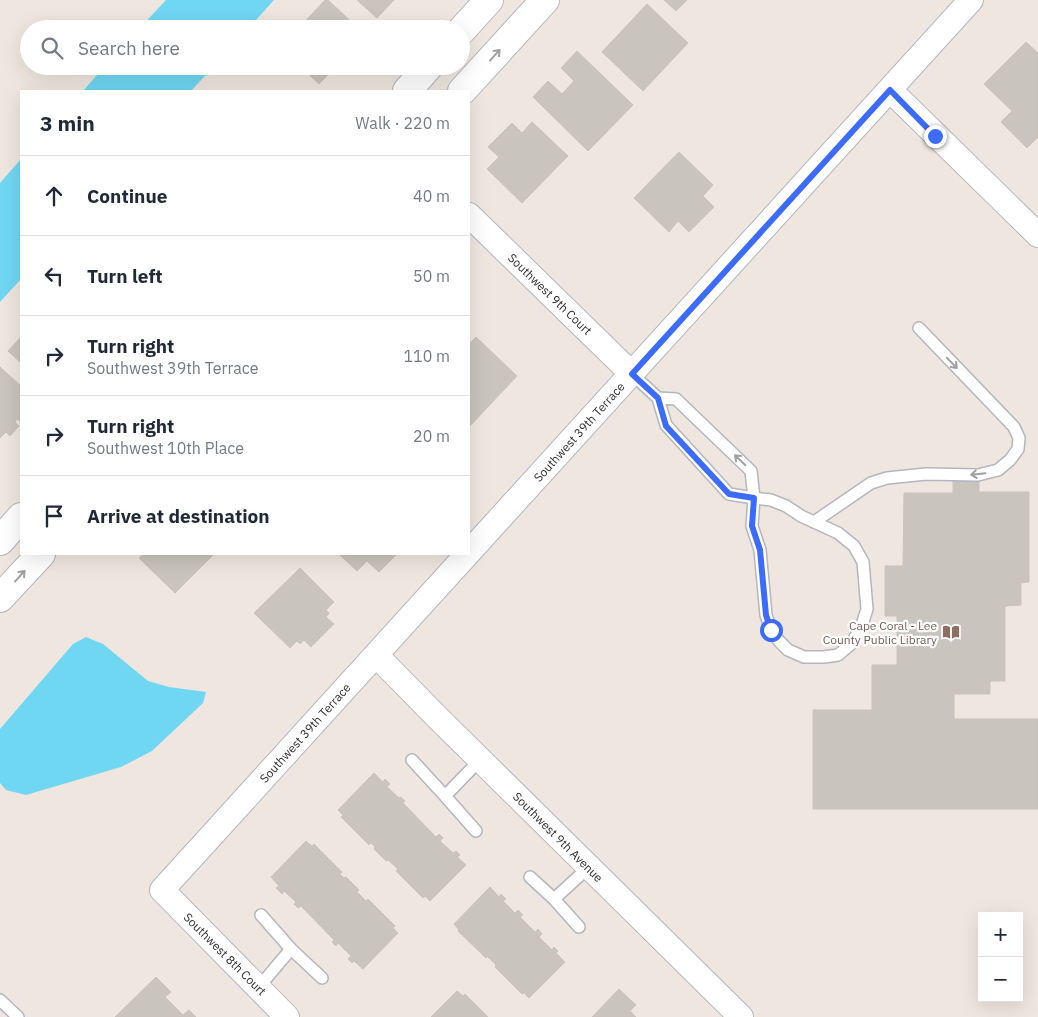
<!DOCTYPE html>
<meta charset="utf-8">
<style>
body{margin:0;font-family:"IBM Plex Sans",sans-serif;background:#f2f2f3;color:#1f2937}
.controls{position:absolute;right:15px;bottom:15px;display:grid;overflow:hidden;border-radius:0px;box-shadow:0 5px 20px #0002}
.controls button{width:45px;height:45px;display:grid;place-items:center;padding:0;border:0;border-bottom:1px solid #e0e1e3;background:#fff;color:#1f2937;font:25px sans-serif}
.stop{position:absolute;width:15px;height:15px;margin:-11px;border:4px solid #3c6bff;border-radius:50%;background:#fff}
.stop.end{background:#3c6bff;border-color:#fff;box-shadow:0 1px 5px #0008}
.list{margin:0;padding:0;list-style:none}
h2{display:flex;justify-content:space-between;align-items:center;height:65px;margin:0;padding:0 20px;font-size:21px}
h2 small{font-size:16px;font-weight:400;color:#747a83}
.list li{display:grid;grid-template-columns:32px 1fr auto;gap:15px;align-items:center;box-sizing:border-box;height:80px;padding:0 20px;border-top:1px solid #e0e1e3}
.list b{display:block;font-size:19px;white-space:nowrap}
.list p{margin:0;font-size:16px;white-space:nowrap;color:#747a83}
.list em{font-size:16px;font-style:normal;color:#747a83}
.icon{flex:none;width:28px;height:28px;fill:none;stroke:currentColor;stroke-width:2;stroke-linecap:round;stroke-linejoin:round}
.map{position:relative;flex:none;width:1038px;height:1017px;overflow:hidden}
.search{position:absolute;background:#fff;box-shadow:0 5px 20px #0002;left:20px;top:20px;width:450px;height:55px;display:flex;align-items:center;gap:12px;box-sizing:border-box;padding:0 18px;border-radius:28px;color:#747a83;font-size:19px}
.panel{position:absolute;background:#fff;box-shadow:0 5px 20px #0002;left:20px;top:90px;width:450px;height:465px;border-radius:0px}
.map>svg:first-child{display:block}
</style>
<div class="map">
<svg width="1038" height="1017" viewBox="0 0 1038 1017">
<rect width="100%" height="100%" fill="#efe7df"/>
<path fill="#70d7f3" d="M166,0H274L248,29H139Z
M105,66H214L191,91H83Z
M21,159V279L0,302V183Z
M86,637L103,644L148,681L169,687L206,692L203,703L152,751L121,767L26,795L6,790L0,783V729L73,644Z"/>
<path fill="#cac4be" stroke="#cac3b8" d="M325,0H328L359,29H298Z
M357,0H394L377,18Z
M664,0H687L676,11Z
M647,4L688,43L643,91L602,52Z
M1026,42L1038,53V137L1027,148L1001,122L1012,111L984,84Z
M577,51L633,105L588,151L533,97L548,81L562,94L574,81L561,68Z
M300,66H336L319,84Z
M532,122L568,156L522,203L487,169L499,157L488,147L512,123L522,133Z
M679,152L713,185L703,196L714,207L689,232L678,221L669,232L634,198Z
M21,337V363L8,351Z
M476,337L517,376L469,427V344Z
M0,367L21,386V422L17,419L15,422L19,426L10,436L6,432L0,438Z
M953,478L979,479V492H1029V582L1021,583V605L1005,606V681H990V694H954V719H1038V809H813V710H872V665H897V616H885V566H903L904,493H953Z
M144,554H214L175,593L139,558Z
M339,554H397L379,572L367,561L357,571Z
M300,568L334,602L326,610L329,613L326,617L334,624L311,647L304,640L300,644L297,641L290,648L254,613Z
M374,773L383,782L385,779L390,784L387,787L399,798L401,797L405,801L403,803L436,837L439,834L443,838L440,841L453,853L456,851L460,855L457,857L466,865L430,901L425,896L423,898L396,871L398,869L388,860L386,861L374,849L375,847L371,843L369,845L341,817L343,815L338,810Z
M306,841L312,846L314,844L342,872L340,874L344,878L346,877L359,890L357,892L366,901L368,899L395,926L393,928L398,933L363,969L354,961L352,963L348,959L351,956L338,943L336,946L332,942L334,940L301,906L298,908L294,904L296,902L284,891L282,894L276,888L279,886L271,877Z
M490,887L499,897L501,894L506,899L503,901L515,913L518,910L523,915L520,917L535,932L538,929L542,934L539,937L552,950L554,947L558,951L556,953L565,962L529,998L524,993L522,994L495,967L496,965L487,956L486,958L458,931L459,930L454,924Z
M156,977L171,992L165,997L183,1015L189,1010L196,1017H115Z
M619,989L636,1005L630,1011L636,1017H592Z
M457,991L463,996L465,994L488,1017H431Z"/>
<g fill="none" stroke-linecap="round" stroke-linejoin="round">
<g stroke="#b3b6c0" stroke-width="14">
<path id="lane" d="M632,374L658,398L666,425L729,494L754,498L751,471L676,399L658,398
M754,498L771,500L786,506L801,516L838,533L854,546L863,562L867,609L861,628L851,644L838,655L824,657H804L788,650L779,641L771,630L766,615L760,550L752,526Z
M814,522L871,483L887,478L926,474L978,475L998,470L1010,460L1018,449L1019,438L1014,427L919,328
M412,760L445,796
M476,831L445,796L480,760
M530,877L554,899
M261,915L291,949
M579,927L554,899L589,867
M258,988L291,949L322,978
M0,1000L18,1017"/>
</g>
<g stroke="#b3b6c0" stroke-width="26">
<path id="street" d="M890,90L1038,235
M469,215L632,374
M376,655L438,718L741,1017
M287,1017L162,890L971,0"/>
</g>
<g stroke="#b3b6c0" stroke-width="30">
<path id="secondary" d="M461,31L489,0
M407,91L429,66
M462,91L545,0
M0,541L21,517
M0,598L41,554"/>
</g>
<use href="#lane" stroke="#fff" stroke-width="11"/>
<use href="#street" stroke="#fff" stroke-width="24"/>
<use href="#secondary" stroke="#fff" stroke-width="28"/>
</g>
<defs><path id="oneway-shaft" d="M-6 0H5M1.5-3L5.5 0L1.5 3" fill="none" stroke-width="1.6" stroke-linecap="round" stroke-linejoin="round" transform="scale(1.25)"/></defs>
<g stroke="#a0a0a0">
<use href="#oneway-shaft" transform="translate(495 55) rotate(-48)"/>
<use href="#oneway-shaft" transform="translate(952 363) rotate(46)"/>
<use href="#oneway-shaft" transform="translate(740 460) rotate(-136)"/>
<use href="#oneway-shaft" transform="translate(978 474) rotate(174)"/>
<use href="#oneway-shaft" transform="translate(20 576) rotate(-48)"/>
</g>
<g fill="none" stroke-linecap="round" stroke-linejoin="round">
<path stroke="#3c6bff" stroke-width="6" d="M771,630L766,615L760,550L752,526L754,498L729,494L666,426L658,398L632,374L890,90L935,136"/>
</g>
<defs>
<g id="library-bare" transform="scale(1.35)"><path d="M-6-4Q-3-5.5-.7-3.5V5Q-3 3-6 4ZM6-4Q3-5.5 .7-3.5V5Q3 3 6 4Z" fill="#8d6e63" stroke="#fff" stroke-width="2.5" paint-order="stroke"/></g>
</defs>
<g fill-rule="evenodd">
<use href="#library-bare" x="951" y="632"/>
</g>
<g text-anchor="middle" dominant-baseline="central" stroke-width="4.5" stroke-linejoin="round" paint-order="stroke">
<g font-size="12" fill="#2d2d2d" stroke="#fff">
<text transform="translate(550 294) rotate(44)">Southwest 9th Court</text>
<text transform="translate(579 432) rotate(-48)">Southwest 39th Terrace</text>
<text transform="translate(305 733) rotate(-48)">Southwest 39th Terrace</text>
<text transform="translate(558 837) rotate(45)">Southwest 9th Avenue</text>
<text transform="translate(225 954) rotate(45)">Southwest 8th Court</text>
</g>
<g font-size="12" fill="#785e54" stroke="#fff" text-anchor="end">
<text x="937" y="625">Cape Coral - Lee<tspan x="937" dy="14">County Public Library</tspan></text>
</g>
</g>
</svg>
<div class="controls">
<button>+</button>
<button>−</button>
</div>
<div class="stop" style="left:771px;top:630px"></div>
<div class="stop end" style="left:935px;top:136px"></div>
<div class="search"><svg class="icon" aria-label="search" viewBox="0 0 24 24"><circle cx="10" cy="10" r="6"/><path d="M15 15l6 6"/></svg>Search here</div>
<section class="panel">
<h2>3 min<small>Walk · 220 m</small></h2>
<ul class="list">
<li><svg class="icon" aria-label="ahead" viewBox="0 0 24 24"><path d="M12 20V5M6 11l6-6 6 6"/></svg><div><b>Continue</b></div><em>40 m</em></li>
<li><svg class="icon" aria-label="left" viewBox="0 0 24 24"><path d="M17 20v-9H6M10 6l-5 5 5 5"/></svg><div><b>Turn left</b></div><em>50 m</em></li>
<li><svg class="icon" aria-label="right" viewBox="0 0 24 24"><path d="M7 20v-9h11M14 6l5 5-5 5"/></svg><div><b>Turn right</b><p>Southwest 39th Terrace</p></div><em>110 m</em></li>
<li><svg class="icon" aria-label="right" viewBox="0 0 24 24"><path d="M7 20v-9h11M14 6l5 5-5 5"/></svg><div><b>Turn right</b><p>Southwest 10th Place</p></div><em>20 m</em></li>
<li><svg class="icon" aria-label="arrive" viewBox="0 0 24 24"><path d="M6 21V4h12l-3 4 3 4H6"/></svg><div><b>Arrive at destination</b></div></li>
</ul>
</section>
</div>
